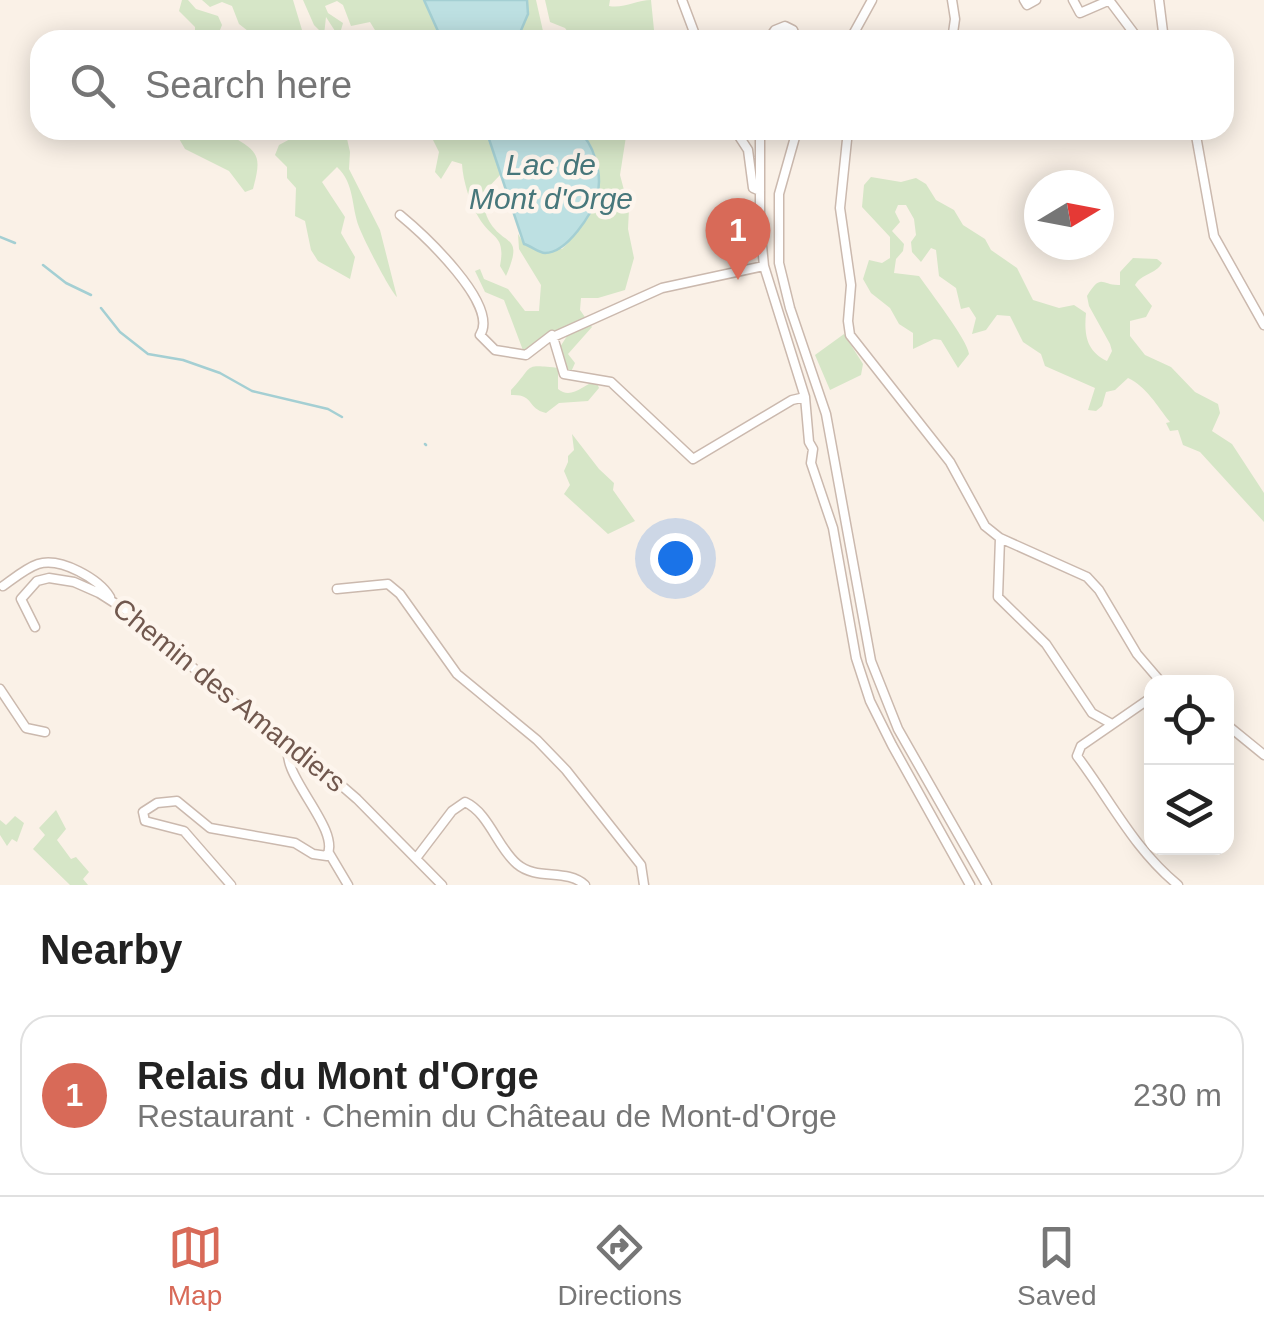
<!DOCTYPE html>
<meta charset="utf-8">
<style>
body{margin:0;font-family:Arial,sans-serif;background:#f2f2f2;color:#222}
.controls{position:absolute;right:30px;bottom:30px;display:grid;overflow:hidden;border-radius:20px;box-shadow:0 5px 25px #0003}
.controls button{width:90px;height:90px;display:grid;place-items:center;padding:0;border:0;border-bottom:2px solid #e0e0e0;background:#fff;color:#222;font:50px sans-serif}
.compass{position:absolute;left:1024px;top:170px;width:90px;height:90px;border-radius:50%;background:#fff;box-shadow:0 5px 25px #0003;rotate:80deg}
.you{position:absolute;left:675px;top:558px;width:35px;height:35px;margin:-25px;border:8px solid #fff;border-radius:50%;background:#1a73e8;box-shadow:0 0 0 15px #1a73e833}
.badge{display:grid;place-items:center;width:65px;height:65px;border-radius:50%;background:#d86a58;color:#fff;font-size:32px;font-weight:700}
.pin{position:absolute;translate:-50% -82px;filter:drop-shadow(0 2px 5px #0008)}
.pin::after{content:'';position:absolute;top:52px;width:35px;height:30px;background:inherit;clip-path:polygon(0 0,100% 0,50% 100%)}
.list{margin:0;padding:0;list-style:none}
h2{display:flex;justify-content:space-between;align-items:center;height:130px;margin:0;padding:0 40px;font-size:42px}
h2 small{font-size:32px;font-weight:400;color:#767676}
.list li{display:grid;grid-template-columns:65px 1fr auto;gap:30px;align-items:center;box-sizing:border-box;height:160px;margin:0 20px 20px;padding:0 20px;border:2px solid #e0e0e0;border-radius:30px}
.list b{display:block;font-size:38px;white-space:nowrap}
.list p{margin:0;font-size:32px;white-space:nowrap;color:#767676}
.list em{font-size:32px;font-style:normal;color:#767676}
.icon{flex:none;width:55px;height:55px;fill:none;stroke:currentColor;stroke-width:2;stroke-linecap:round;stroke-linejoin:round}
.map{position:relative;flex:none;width:1264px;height:885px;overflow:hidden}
.search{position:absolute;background:#fff;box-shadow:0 5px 25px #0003;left:30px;right:30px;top:30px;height:110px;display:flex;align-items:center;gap:25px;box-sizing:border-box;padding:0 35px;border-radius:30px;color:#767676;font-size:38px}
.sheet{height:310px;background:#fff}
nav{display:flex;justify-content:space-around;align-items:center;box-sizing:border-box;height:140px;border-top:2px solid #e0e0e0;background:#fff;font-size:28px;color:#767676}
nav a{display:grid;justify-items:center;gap:5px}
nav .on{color:#d86a58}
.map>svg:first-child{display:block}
</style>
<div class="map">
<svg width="1264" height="885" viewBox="0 0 1264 885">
<rect width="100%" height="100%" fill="#faf1e7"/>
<path fill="#d6e6c7" d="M182,0H188L196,9L218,16L222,25L220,30L231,32L233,40H195V27L179,11Z
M202,0H293L305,40H245L248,31L239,24L232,6L222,2L210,7Z
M303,0H424L442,40H381L370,22L351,26L343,5L337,1L325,6L328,13L343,23L341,30L335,31L326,17L324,35L314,25Z
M527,0H536L545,40H521L519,35L528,14Z
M545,0H610L609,6C623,9 637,0 651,0L655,40H574L565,28L550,22Z
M174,130L220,140L231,136C261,152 261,158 253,189L245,192L229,171L185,149Z
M290,130H345L350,152L349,169L380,230L397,297C389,289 364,240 359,227C351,206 355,184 337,167L322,182L345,217L341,233L355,257L350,279L318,261L311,250L305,221L295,216L296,188L287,178V167L275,155L279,145L292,138Z
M428,130H486L501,174L482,194C485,203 484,211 488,219C503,248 525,232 506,276L500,266C506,234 492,240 479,218C470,204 463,181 462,164L452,161L441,179L435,172L439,152Z
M577,130H627L620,175L629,209L628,229L634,258L625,290L598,298H581L580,310L592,327L568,354L575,363L571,372L558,373V389C571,400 583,385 596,381L599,388L588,401L559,403L546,413C526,408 535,394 511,395V390C535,365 521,364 560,368V347L567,336V331L562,328L524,353L504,300L485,292L475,271L480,269L484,279L508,289L525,311H539L541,285L519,249L518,234L524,244L562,249C590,222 616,158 577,130Z
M871,177L901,182L916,178L926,184L936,200L954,210L963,225L985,239L991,250L1017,268L1033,300L1059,308L1074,305L1086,313C1084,334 1086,351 1107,361L1112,351L1110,344L1089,306L1087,296C1102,272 1101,286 1120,285V272L1133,258L1157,259L1162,263C1155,275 1142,273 1135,285L1152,306L1146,317L1130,321V336L1145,355L1171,367L1195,392L1218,404L1220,413L1212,431L1232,444L1264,493V522L1200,452L1183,445L1178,430L1170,431L1166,423L1170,422C1157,406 1147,387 1128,378L1115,390L1106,392L1102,406L1096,411L1088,410L1095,388L1045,366L1041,354L1023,342L1010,316L997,315L986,330L972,334L976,318L969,307L961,309L956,288L939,276L936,250L931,248L921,262L912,252L911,242L916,235L914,219L906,205H898L895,212L900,222L892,231L904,244L903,251L896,259L894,273L919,276C930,292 967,339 969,354L958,368L941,340L934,339L913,349V333L899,324L890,308L871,293L863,279L869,260L882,263L890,258V237L862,207L864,185Z
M844,334L863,364L861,375L830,390L815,355Z
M572,434L599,469L614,483L613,490L635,521L608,534L564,494L570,485L564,471L568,462V456L574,450Z
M56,810L66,829L57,840L71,859L76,857L89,872L83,879L88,885H70L33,849L45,835L39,828Z
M15,816L24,823L17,842L12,839L7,846L0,835V820L6,825Z"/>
<path fill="#bde0e2" stroke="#a4cfd3" stroke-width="2.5" d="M424,0H527L528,14L519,35L521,40H442Z
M486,130H577C594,142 603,175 597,196C592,214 567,253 545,253C539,253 531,246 524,244Z"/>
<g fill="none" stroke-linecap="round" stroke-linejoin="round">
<path stroke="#a4cfd3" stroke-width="2.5" d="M0,237L15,243
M43,265L66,283L91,295
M101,308L120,332L148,354L183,360L220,373L252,391L328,409L342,417
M425,444L426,445"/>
<g stroke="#cbb9ae" stroke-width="11">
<path id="minor" d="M682,0L697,40
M952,0L955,19L952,40
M1024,0L1027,5L1036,0
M1073,0L1080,13L1110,0
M1109,0L1139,40
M1159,0L1164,40
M768,40L775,30L785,26L793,30L797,40
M850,40L872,0
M735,130L748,150L753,188L760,191
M760,130V225L764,266L805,397L809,442L813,449L811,463L833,528L856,658L870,701L892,745L970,885
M797,130L779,194V263L790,308L826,414L871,661L898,729L987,885
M848,130L840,208L851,285L848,321L850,335L950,462L985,526L1000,538L1087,577L1099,590L1137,654L1161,682
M1195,130L1214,236L1264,325
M400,215C423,234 500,305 480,335L495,350L526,355L552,335
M764,266L662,288L553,337L564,374L611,382L693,459L792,400L805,397
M1000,538L998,597L1046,644L1092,713L1112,724
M3,586C13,579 26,568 38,564C61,557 99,579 110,597
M337,589L388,584L400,594L457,674L537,740L566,770L641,865L644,885
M35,627L21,599L37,581L49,578L74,582L99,593L135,616L225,696L305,754L357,799L442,885
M0,689L26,728L45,732
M1152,697L1081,746L1077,756C1111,801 1134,849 1178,885
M1226,724L1264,755
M329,853L348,885
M417,857L452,811L465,802C489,813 497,847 517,864C537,881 566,868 585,885
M231,885L184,831L145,821L143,812L157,803L177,801L210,828L295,843L313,854L327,856C342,828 275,771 290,744"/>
</g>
<use href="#minor" stroke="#fff" stroke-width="8"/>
</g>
<g text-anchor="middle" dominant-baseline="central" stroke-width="9" stroke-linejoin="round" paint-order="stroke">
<g font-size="28" fill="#71584e" stroke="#fdf5ed">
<text transform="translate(229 695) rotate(39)">Chemin des Amandiers</text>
</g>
<g font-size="30" font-style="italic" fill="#47777b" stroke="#fdf5ed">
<text x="551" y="164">Lac de<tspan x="551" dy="34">Mont d'Orge</tspan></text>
</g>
</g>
</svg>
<div class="controls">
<button><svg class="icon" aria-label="locate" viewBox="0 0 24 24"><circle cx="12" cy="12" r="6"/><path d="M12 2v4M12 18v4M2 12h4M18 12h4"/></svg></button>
<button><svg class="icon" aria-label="layers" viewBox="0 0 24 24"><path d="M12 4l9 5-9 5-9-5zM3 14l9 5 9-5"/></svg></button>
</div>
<svg class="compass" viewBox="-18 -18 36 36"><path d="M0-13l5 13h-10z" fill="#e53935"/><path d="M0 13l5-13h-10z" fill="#767676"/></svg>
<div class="you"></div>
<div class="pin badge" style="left:738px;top:280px">1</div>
<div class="search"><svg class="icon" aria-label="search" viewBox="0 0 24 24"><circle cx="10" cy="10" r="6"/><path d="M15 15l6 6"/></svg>Search here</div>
</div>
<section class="sheet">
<h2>Nearby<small></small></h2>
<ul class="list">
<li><span class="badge">1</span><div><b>Relais du Mont d'Orge</b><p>Restaurant · Chemin du Château de Mont-d'Orge</p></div><em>230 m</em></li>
</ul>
</section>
<nav>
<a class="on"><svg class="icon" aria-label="map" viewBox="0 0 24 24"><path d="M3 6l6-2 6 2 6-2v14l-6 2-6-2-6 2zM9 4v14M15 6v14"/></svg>Map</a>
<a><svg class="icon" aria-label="directions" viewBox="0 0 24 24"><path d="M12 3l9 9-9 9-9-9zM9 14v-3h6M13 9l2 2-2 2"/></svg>Directions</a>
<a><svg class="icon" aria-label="saved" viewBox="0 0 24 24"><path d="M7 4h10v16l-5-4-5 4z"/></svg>Saved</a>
</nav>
